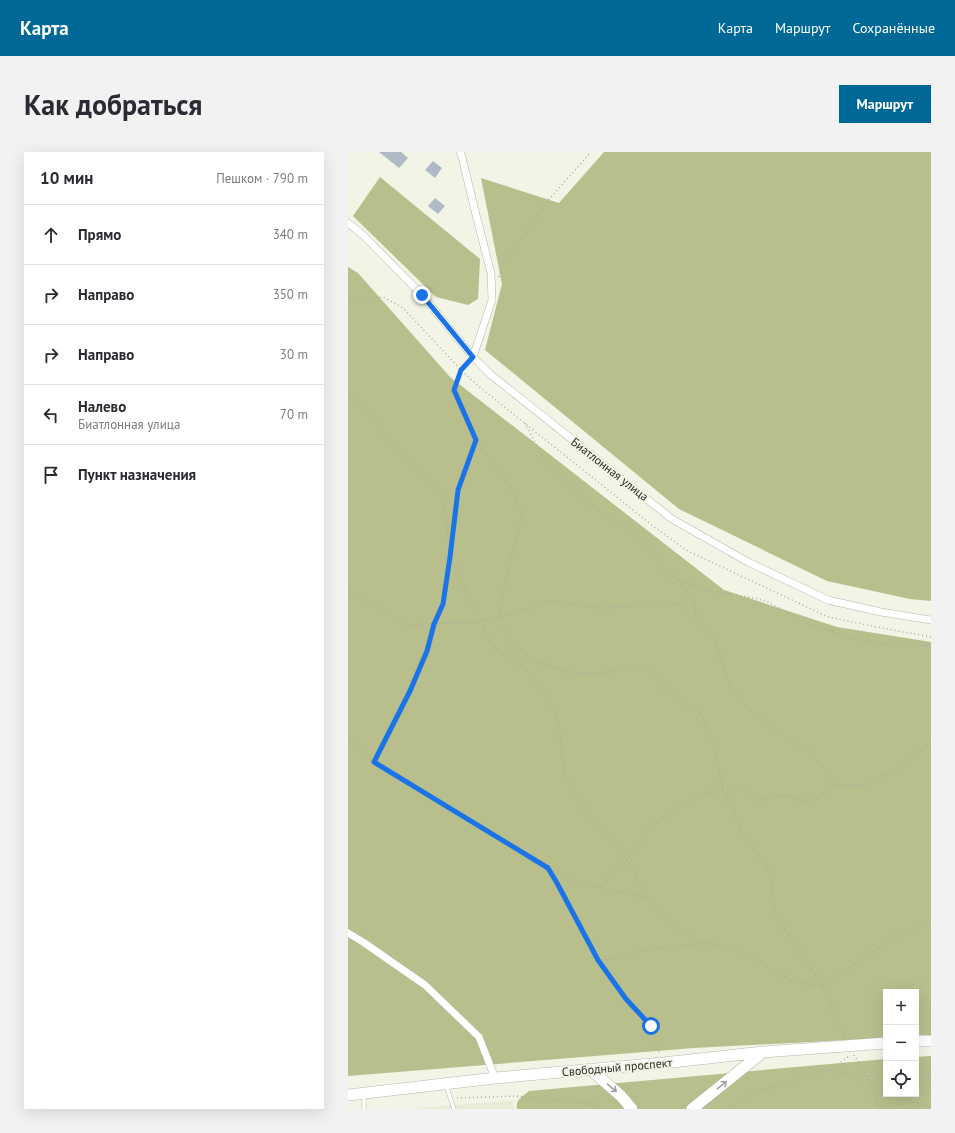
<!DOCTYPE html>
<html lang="ru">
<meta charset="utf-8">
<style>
body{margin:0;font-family:"PT Sans",sans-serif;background:#f2f2f3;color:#2b2b33}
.controls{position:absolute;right:12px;bottom:12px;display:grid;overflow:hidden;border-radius:0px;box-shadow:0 4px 16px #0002}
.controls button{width:36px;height:36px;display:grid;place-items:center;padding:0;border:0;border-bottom:1px solid #e1e1e2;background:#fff;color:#2b2b33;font:20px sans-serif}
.stop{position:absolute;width:12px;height:12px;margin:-9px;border:3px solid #1a73e8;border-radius:50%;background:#fff}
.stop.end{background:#1a73e8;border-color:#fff;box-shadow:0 1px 4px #0008}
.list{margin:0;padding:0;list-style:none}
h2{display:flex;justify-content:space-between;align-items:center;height:52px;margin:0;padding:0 16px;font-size:17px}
h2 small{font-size:13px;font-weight:400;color:#7c7c81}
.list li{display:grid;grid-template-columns:26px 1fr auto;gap:12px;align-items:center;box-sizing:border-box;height:60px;padding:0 16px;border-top:1px solid #e1e1e2}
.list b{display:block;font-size:15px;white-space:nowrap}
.list p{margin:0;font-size:13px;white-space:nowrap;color:#7c7c81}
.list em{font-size:13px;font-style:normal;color:#7c7c81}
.icon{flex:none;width:22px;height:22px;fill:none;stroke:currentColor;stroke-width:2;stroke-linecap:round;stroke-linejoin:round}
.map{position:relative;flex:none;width:583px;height:957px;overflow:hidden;border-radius:0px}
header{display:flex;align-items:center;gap:24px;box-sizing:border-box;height:56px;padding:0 20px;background:#006896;color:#fff}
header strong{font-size:19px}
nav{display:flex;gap:22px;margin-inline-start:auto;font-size:14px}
.intro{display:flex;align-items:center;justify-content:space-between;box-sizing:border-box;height:96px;padding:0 24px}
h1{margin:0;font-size:28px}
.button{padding:10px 18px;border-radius:0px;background:#006896;color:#fff;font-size:14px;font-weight:700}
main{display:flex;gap:24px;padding:0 24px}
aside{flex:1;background:#fff;border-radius:0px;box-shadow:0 4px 16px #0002}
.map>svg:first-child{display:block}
</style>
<header>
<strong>Карта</strong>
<nav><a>Карта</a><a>Маршрут</a><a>Сохранённые</a></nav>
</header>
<div class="intro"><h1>Как добраться</h1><a class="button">Маршрут</a></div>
<main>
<aside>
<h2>10 мин<small>Пешком · 790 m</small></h2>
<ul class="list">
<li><svg class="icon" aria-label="ahead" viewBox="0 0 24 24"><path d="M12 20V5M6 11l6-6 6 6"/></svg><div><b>Прямо</b></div><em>340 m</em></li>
<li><svg class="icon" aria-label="right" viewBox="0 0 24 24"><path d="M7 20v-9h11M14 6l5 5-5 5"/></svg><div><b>Направо</b></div><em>350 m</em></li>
<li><svg class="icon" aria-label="right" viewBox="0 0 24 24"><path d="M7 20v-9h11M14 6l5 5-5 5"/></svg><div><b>Направо</b></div><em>30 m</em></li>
<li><svg class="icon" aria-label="left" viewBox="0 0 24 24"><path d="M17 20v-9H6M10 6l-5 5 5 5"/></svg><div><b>Налево</b><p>Биатлонная улица</p></div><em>70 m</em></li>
<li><svg class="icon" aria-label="arrive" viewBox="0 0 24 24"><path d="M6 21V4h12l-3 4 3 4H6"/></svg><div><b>Пункт назначения</b></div></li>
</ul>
</aside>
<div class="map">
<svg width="583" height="957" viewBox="0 0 583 957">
<rect width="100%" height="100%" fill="#f2f4e6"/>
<path fill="#e8ebd5" d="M164,949L166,957H64L105,953Z"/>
<path fill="#b8be8c" d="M256,0H583V449L562,447L479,429L331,357L137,198L154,132L133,26L211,51Z
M32,25L132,107L130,147L120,153L88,145L5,64Z
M0,115L10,121L102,225L376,438L489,475L583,490V884H568V840H538V886L346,896L0,924Z
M583,904V957H169C167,948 175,944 181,939L538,907V942H568V905Z"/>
<path fill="#aebbc4" d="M31,0H53L60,6L51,16Z
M85,9L94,16L87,26L77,18Z
M87,46L97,54L90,62L80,54Z"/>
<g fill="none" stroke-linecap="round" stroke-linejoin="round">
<g stroke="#b5b7a9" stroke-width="4.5">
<path id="service" d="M98,933L106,957
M16,942V957"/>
</g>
<g stroke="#b5b7a9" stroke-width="8">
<path id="minor" d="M112,0L114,5L127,59L143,121L144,148L125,205
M0,71L16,84L74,143L125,205L142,222L324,367L400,410L480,448L533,460L583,468
M0,781L15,790L77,833L131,885L147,926"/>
</g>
<g stroke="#b5b7a9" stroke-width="12">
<path id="secondary" d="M568,889H583
M242,917L273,944L284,957
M0,943L147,926L315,911L415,900L538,891
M344,957L415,900"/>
</g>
<path stroke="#a9aba0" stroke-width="1.5" stroke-dasharray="1 3" stroke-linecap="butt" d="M151,125L154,115L199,50L243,0
M0,148L35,145L55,156L113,218L129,233L305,374L338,398L480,465L534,476L583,485
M120,210L113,218L106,238L128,288L160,331L175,362L156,433L152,465L163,490L185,509L221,520L250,522L293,513L301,517L311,531L322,542L351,559L365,589L375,636L395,681L423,722L427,763L454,802L474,834L497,885
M0,238L9,246L45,293L86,332L96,351L102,405L134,469L144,494L174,515L192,534L211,571L216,620L234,653L279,708L298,745
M177,271L196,308L238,349L268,371L284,379L292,386L318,421L332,429L361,439L406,446L418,449L462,473L507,487L535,492L583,494
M103,401L111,338L128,289
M332,429L347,451L348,463
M0,439L62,474L86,471H125L152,465L203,449L253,456L332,452L344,459L367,488L379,527L393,549L424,577L462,600L489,633H515L543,620L583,591
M0,588L26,610L200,716L233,731L253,735L283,743L298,745L329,779L355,790L390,798L444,829L474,834L548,784L583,771
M26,610L62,539L79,499L86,471L95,452L102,405
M200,716L234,776L250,808L278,847L303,874L312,903
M253,734L279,708L301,676L341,648L375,636L394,638L413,648L438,643L462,651L489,633
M250,808L264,807L283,801L324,794H334L355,791
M506,903L523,932L531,957
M484,918L503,924L538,938
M568,922H583
M518,924L538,923
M547,942L583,956
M109,946L168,944L244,952L250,957
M384,957L391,950L406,941L483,917L501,904"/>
<use href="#service" stroke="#fff" stroke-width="3.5"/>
<use href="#minor" stroke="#fff" stroke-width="7"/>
<use href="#secondary" stroke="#fff" stroke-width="11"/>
</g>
<defs><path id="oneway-shaft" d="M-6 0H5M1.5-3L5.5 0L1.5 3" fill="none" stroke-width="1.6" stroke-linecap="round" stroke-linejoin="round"/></defs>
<g stroke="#a0a09e">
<use href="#oneway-shaft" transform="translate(374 933) rotate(-39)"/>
<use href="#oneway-shaft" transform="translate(264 936) rotate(40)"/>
</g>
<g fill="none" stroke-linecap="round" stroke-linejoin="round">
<path stroke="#1a73e8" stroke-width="5" d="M74,143L125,205L113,218L106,238L128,288L110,338L102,405L95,452L86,472L79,499L62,539L26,610L200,716L209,731L250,808L278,847L303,874"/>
</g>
<g text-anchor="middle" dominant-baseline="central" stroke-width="4" stroke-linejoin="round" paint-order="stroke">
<g font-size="12" fill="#2c2d28" stroke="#f2f4e6">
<text transform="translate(262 317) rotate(38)">Биатлонная улица</text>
<text transform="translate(269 915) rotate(-5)">Свободный проспект</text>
</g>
</g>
</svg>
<div class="controls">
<button>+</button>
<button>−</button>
<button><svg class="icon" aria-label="locate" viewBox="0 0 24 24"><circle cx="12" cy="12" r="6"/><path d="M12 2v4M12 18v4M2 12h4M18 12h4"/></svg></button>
</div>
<div class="stop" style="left:303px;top:874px"></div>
<div class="stop end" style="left:74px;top:143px"></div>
</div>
</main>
